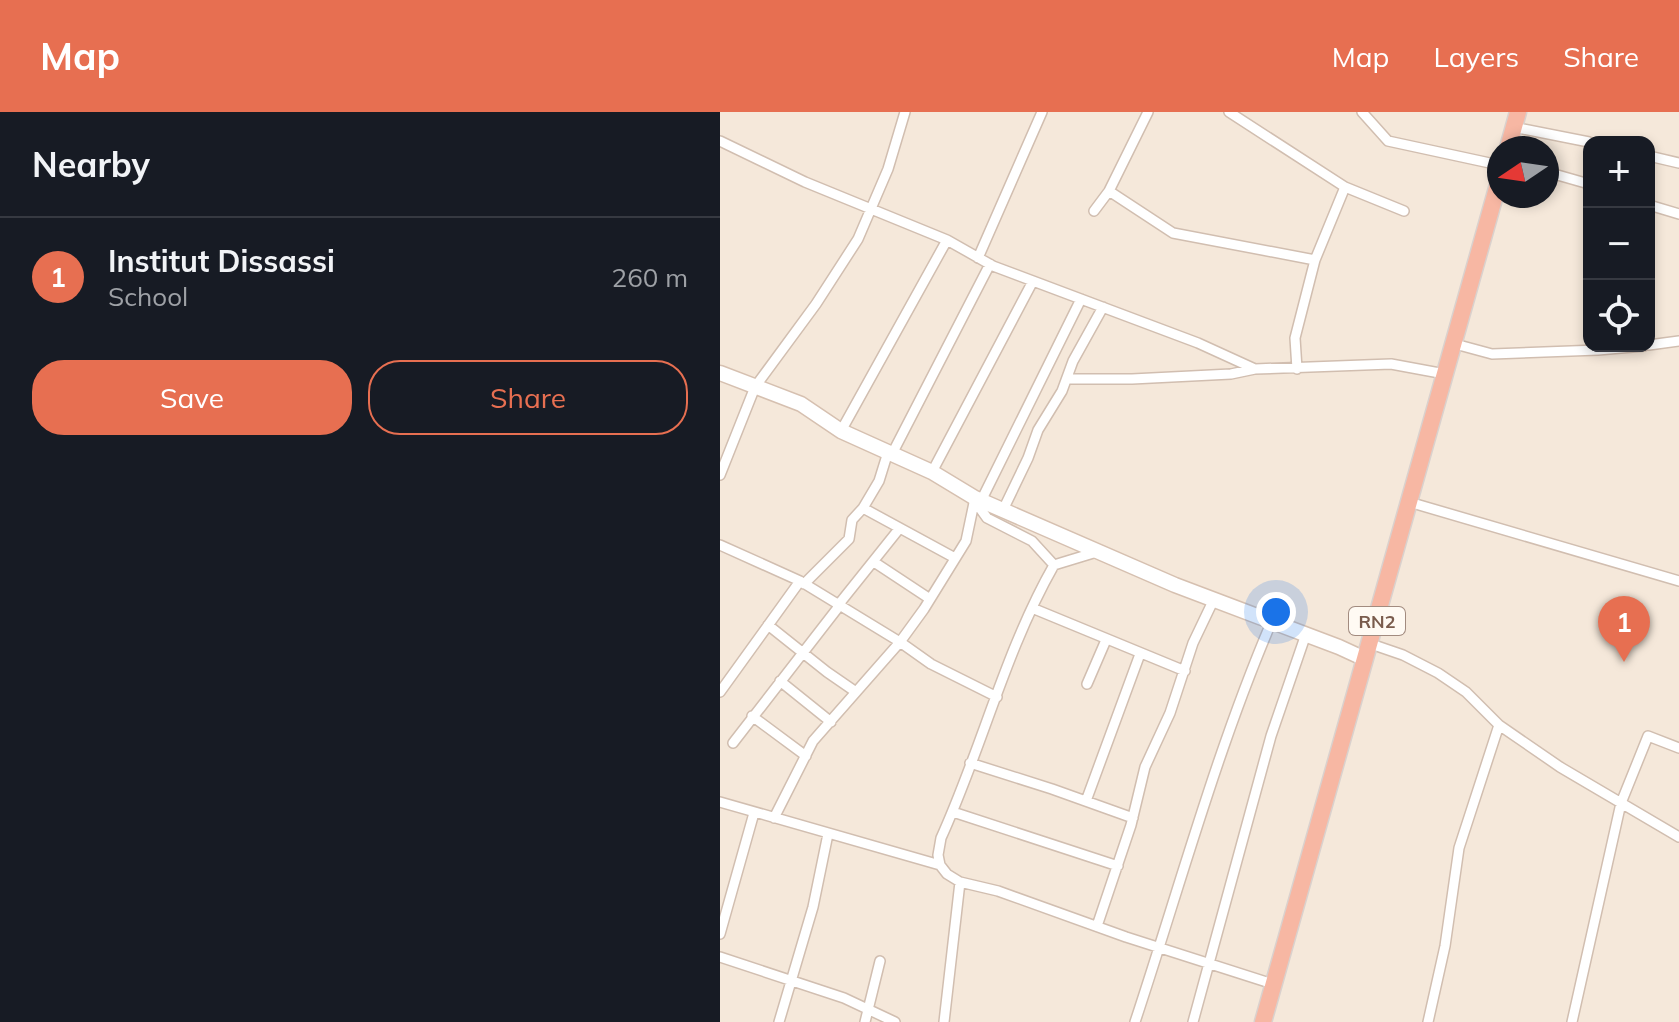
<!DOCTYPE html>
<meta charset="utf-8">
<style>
body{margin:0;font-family:Mulish,sans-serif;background:#20242c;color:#f1f3f6}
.controls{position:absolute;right:24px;top:24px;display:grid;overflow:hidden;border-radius:16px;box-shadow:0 4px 12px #0003}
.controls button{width:72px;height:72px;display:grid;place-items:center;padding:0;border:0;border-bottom:2px solid #363941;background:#171b24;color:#f1f3f6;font:40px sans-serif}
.compass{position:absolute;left:767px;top:24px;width:72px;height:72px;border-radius:50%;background:#171b24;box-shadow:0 4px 12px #0003;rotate:257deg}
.you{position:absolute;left:556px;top:500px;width:28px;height:28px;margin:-20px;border:6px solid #fff;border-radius:50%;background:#1a73e8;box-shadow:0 0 0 12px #1a73e833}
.badge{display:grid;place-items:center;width:52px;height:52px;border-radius:50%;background:#e76f51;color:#fff;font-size:26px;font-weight:700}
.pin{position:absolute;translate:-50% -66px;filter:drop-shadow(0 2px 4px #0008)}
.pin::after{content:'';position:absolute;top:42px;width:28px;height:24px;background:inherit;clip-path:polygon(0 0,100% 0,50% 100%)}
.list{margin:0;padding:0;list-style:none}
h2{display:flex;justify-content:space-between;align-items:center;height:104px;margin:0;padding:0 32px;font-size:34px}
h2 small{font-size:26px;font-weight:400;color:#9ea1a6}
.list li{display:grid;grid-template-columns:52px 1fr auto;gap:24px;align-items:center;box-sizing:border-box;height:120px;padding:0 32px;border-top:2px solid #363941}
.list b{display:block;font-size:30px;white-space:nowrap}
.list p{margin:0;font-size:26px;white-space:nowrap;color:#9ea1a6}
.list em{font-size:26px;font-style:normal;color:#9ea1a6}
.actions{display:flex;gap:16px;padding:24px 32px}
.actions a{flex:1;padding:18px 0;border:2px solid #e76f51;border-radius:32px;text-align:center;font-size:28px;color:#e76f51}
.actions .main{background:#e76f51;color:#fff}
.icon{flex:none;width:44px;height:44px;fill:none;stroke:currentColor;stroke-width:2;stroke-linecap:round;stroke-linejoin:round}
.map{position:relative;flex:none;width:959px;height:910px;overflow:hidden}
header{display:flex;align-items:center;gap:48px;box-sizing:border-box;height:112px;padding:0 40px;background:#e76f51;color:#fff}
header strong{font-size:38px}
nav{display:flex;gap:44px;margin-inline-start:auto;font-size:28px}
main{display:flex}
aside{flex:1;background:#171b24}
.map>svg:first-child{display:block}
</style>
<header>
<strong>Map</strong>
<nav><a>Map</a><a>Layers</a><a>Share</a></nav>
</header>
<main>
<aside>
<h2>Nearby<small></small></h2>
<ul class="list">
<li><span class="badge">1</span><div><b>Institut Dissassi</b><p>School</p></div><em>260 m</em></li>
</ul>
<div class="actions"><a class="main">Save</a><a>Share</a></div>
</aside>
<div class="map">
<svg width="959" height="910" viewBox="0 0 959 910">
<rect width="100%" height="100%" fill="#fdf6ec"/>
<path fill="#f5e8da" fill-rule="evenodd" d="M0,0H959V910H0ZM869,30H929V234H869ZM779,36H827V84H779Z"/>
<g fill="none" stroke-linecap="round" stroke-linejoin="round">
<g stroke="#d1beb0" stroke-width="12">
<path id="street" d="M509,0L625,75L684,99
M642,0L668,29L779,53
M793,15L869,30
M0,29L85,70L227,128L273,154L478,231L535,257L671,252L725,262
M929,44L959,51
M827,60L869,72
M389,79L453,121L595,148
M929,93L959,102
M374,99L389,79L428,0
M258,146L322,0
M735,232L772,242L878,238L924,234
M929,233L959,229
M577,257L575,226L595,148L625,75
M348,267H412L511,262L535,257
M121,319L227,128
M172,342L270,152
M212,360L313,169
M0,363L35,275L96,192L138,127L168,57L185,0
M254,388L267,406L312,429L334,453
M261,389L361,187
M689,390L959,469
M143,396L235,446
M283,398L308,346L318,318L342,279L353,249L383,195
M0,433L80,469L180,530L211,552L277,585
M380,439L334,453C285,539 262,636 221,726L218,743L220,753L227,762L240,770L278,779L406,825L553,872
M154,450L210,487
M84,472L129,427L132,408L143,396L159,369L168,340
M119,492L179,417
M312,496L465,559
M48,513L107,560L136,580
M651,532L683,543L718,561L746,580L779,613L840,655L959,725
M60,569L111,610
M367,572L386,528
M0,580L80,469
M32,604L86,644
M13,631L120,493
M250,651L332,677L413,706
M366,689L420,542
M0,690L220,753
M233,700L398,754
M54,706L93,629L180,530L204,497L246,429L255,386
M377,814L411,713L425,655L450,601L473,531L494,487
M0,822L34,701
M0,845L124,886L175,910
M59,910L93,795L108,722
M145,910L160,849
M224,910L240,770
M415,910C459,777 496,640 551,511
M473,910L551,624L586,522
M708,910L725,834L739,736L779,613
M852,910L901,691L928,624L959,636"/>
</g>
<g stroke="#d6c0b0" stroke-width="17">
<path id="secondary" d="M0,261L81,292L121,319L212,360L255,386L455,473L619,535L645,547"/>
</g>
<g stroke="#dad1cd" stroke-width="19">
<path id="highway" d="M788,36L798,0
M543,910L779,69"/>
</g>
<use href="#street" stroke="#fff" stroke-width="9"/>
<use href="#secondary" stroke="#fff" stroke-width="14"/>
<use href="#highway" stroke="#f7b7a3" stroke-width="16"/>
</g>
<g text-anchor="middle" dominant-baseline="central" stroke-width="6" stroke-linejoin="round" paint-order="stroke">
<rect fill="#fffaf3" stroke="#a28b7f" stroke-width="2" x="629" y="495" width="56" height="28" rx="6"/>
<g font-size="18" font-weight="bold" fill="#7a5c4d">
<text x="657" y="509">RN2</text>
</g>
</g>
</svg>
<div class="controls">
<button>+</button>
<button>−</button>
<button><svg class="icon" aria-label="locate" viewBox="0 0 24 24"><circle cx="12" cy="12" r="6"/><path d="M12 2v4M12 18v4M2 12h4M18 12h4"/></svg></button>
</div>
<svg class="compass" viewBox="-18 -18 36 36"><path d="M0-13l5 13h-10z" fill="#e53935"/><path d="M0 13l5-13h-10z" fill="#9ea1a6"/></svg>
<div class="you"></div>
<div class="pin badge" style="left:904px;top:550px">1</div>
</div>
</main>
